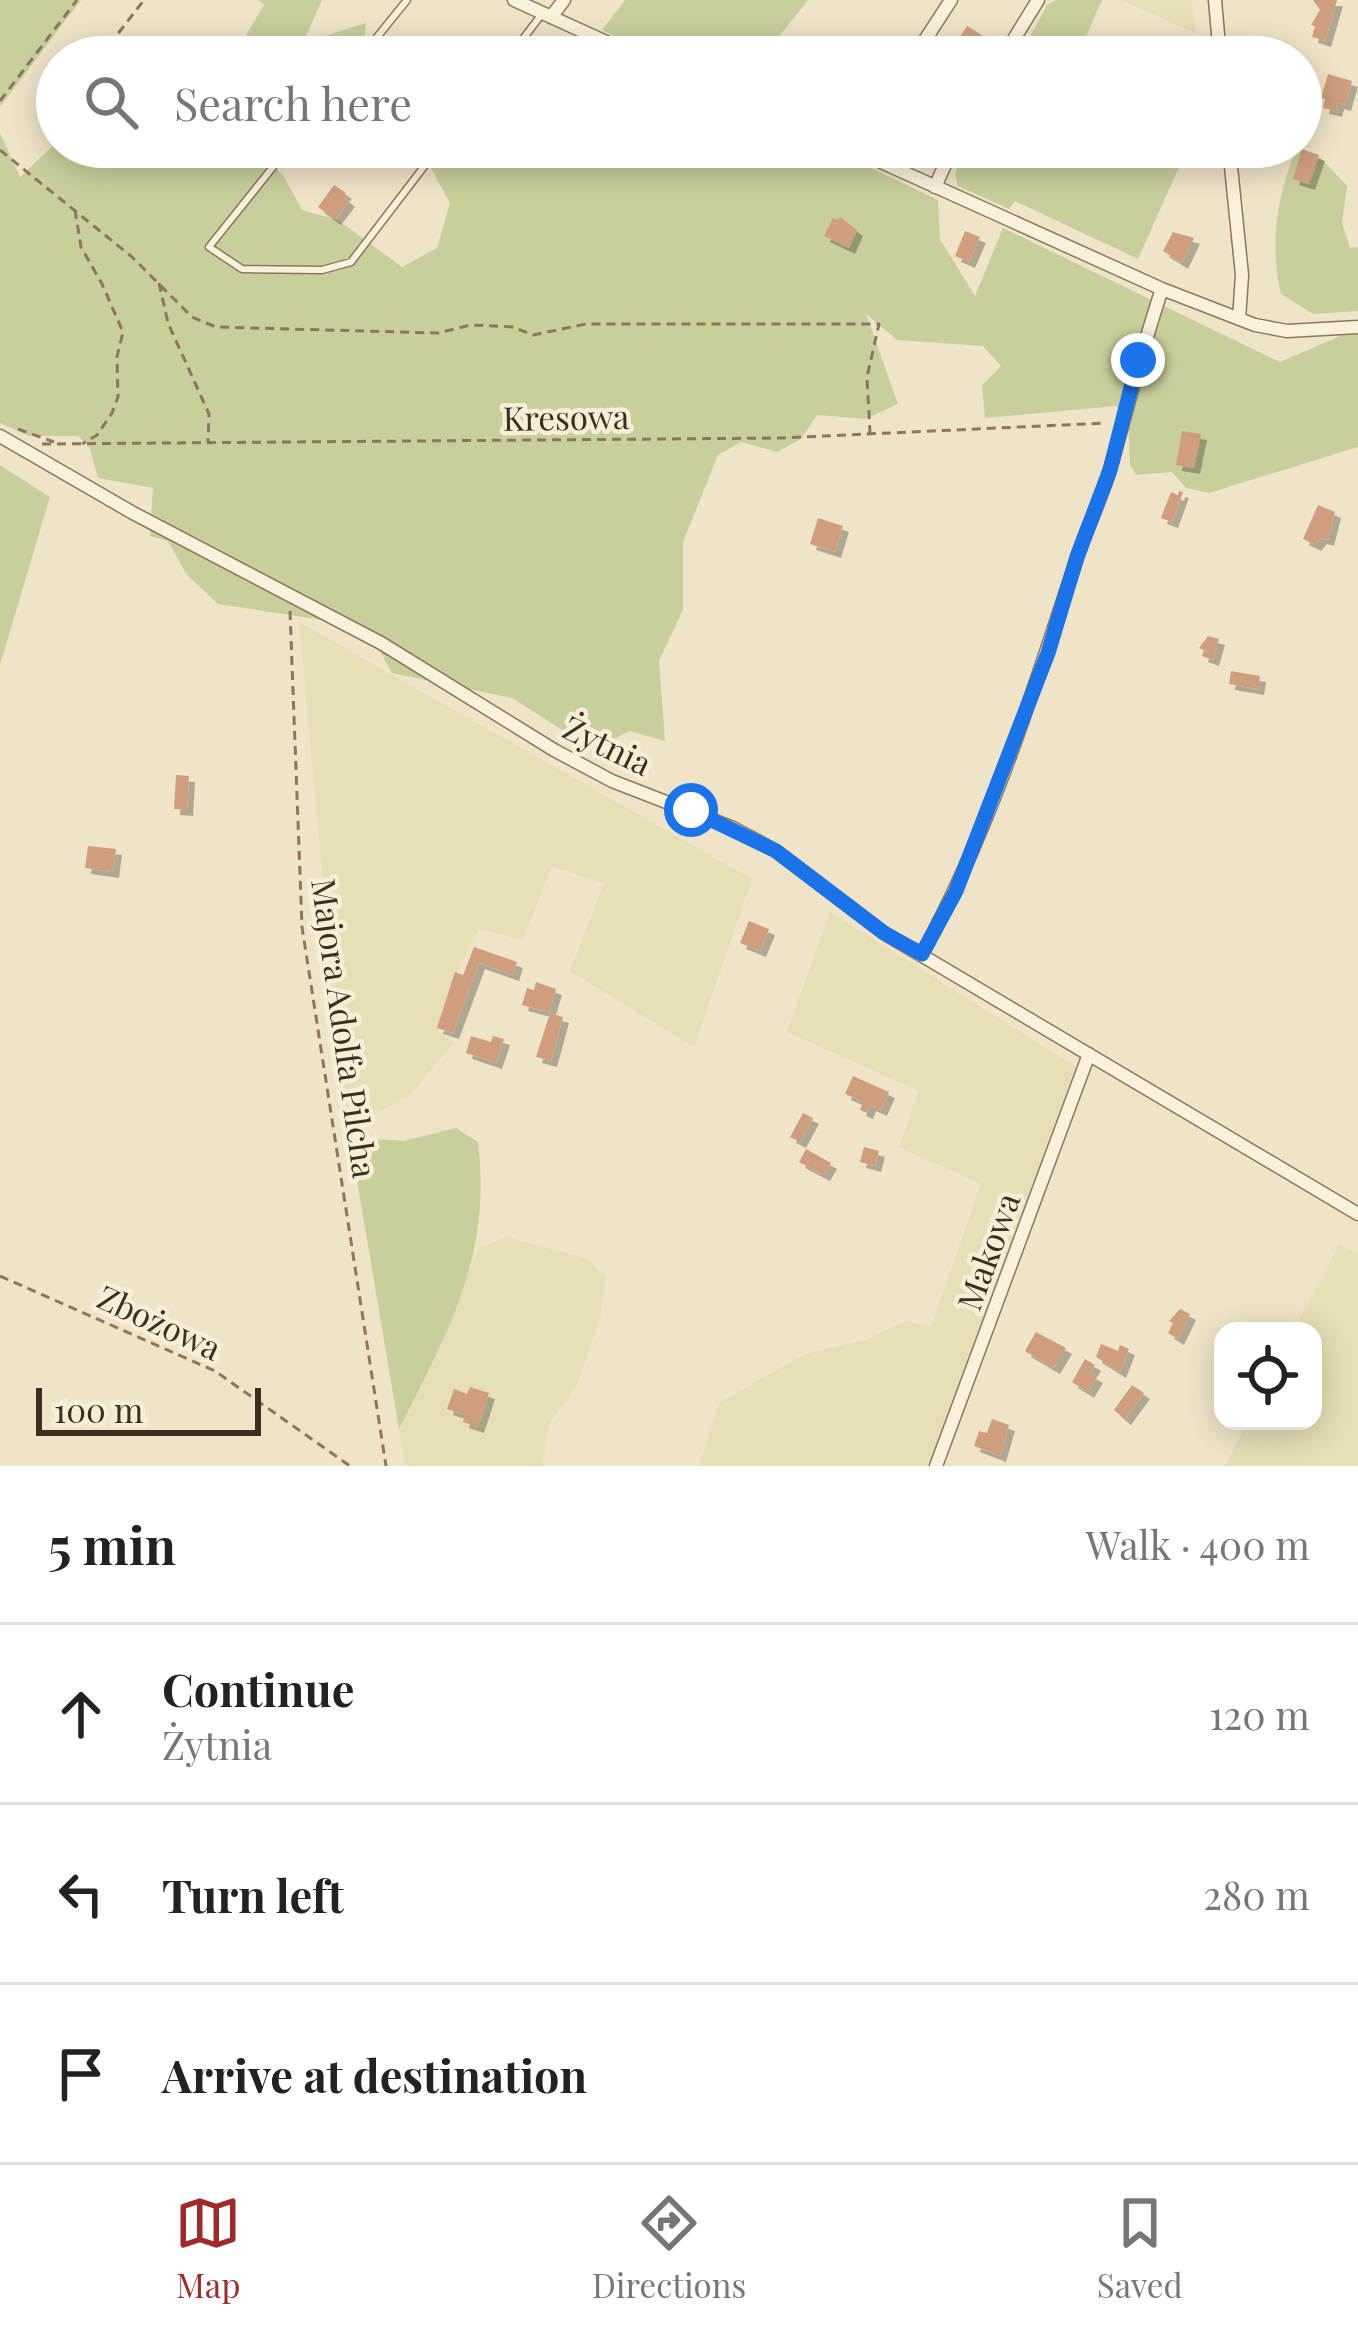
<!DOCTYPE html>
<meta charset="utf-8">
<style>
body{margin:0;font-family:"Playfair Display",serif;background:#f6f6f6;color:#222}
.controls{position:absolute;right:36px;bottom:36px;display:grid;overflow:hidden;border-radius:24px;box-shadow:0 6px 30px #0003}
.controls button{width:108px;height:108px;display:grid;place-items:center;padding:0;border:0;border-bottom:3px solid #e0e0e0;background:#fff;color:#222;font:60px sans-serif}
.scale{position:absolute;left:36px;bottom:30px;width:225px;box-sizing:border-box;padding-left:12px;border:6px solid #3d2e20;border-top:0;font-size:33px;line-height:42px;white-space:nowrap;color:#3d2e20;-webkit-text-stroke:9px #f7eed8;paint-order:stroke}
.stop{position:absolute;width:36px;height:36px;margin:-27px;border:9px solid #1a73e8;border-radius:50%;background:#fff}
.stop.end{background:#1a73e8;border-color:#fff;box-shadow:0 3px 12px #0008}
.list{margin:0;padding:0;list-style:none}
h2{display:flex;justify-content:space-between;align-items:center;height:156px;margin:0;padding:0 48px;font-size:51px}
h2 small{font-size:39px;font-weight:400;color:#767676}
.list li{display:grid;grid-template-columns:78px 1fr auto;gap:36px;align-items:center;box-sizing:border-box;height:180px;padding:0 48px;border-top:3px solid #e0e0e0}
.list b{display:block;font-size:45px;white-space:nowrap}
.list p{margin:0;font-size:39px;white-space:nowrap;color:#767676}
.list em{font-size:39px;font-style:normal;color:#767676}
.icon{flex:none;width:66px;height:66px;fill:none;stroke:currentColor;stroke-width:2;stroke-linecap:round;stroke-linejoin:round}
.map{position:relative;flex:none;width:1358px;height:1466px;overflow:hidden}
.search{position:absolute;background:#fff;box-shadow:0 6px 30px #0003;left:36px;right:36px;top:36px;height:132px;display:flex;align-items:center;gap:30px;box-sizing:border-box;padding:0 42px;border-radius:66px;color:#767676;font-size:45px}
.sheet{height:696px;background:#fff}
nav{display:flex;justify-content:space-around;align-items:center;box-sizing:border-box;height:168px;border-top:3px solid #e0e0e0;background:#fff;font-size:33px;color:#767676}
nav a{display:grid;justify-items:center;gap:6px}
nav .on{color:#9e2a2b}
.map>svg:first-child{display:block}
</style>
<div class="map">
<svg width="1358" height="1466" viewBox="0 0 1358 1466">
<defs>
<filter id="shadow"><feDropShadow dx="6" dy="6" stdDeviation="0" flood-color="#0004"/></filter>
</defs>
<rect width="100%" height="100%" fill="#f0e4c8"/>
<path fill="#e6deb5" d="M1121,0H1192L1196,33Z
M299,622L752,879L694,1047L570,971L604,884L552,866L523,940L479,929L451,985L438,1032L455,1042L409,1095L346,1130Z
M830,912L1076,1067L929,1466H699L719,1403L805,1354L865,1340L906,1321L931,1327L981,1184L899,1147L919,1091L787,1032Z
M506,1237L588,1259L606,1277L600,1318L577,1385L549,1424L542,1466H405L399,1429L442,1344L478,1249Z
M1339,1244L1358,1255V1466H1225L1248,1421H1313V1331H1294Z"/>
<path fill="#c9cf9b" d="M0,0H81L0,107Z
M258,0H322L303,43L366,23L362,57H197L204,45L222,50L245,37L264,5Z
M625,0H808L763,57H657L602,30Z
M1056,0H1102L1077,57H1019L1047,5Z
M0,133L20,177L57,142V147H249L283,175L302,210L338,220L402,267L437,248L450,203L431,168L447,147H828L938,200L940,239L975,296L1003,228L1280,362L1347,333H1358V447L1209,493L1186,488L1172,472L1136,475L1130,464L1128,416L1116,406L985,418L982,385L1001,366L983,346L897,340L866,314L898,404L865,419L817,415L801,439L777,452L741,442L718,455L683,542V610L659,661L665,741L629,731L594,750L512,698L392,673L367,627L218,604L187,575L168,541L150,536L153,488L98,478L89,446L78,436H29L0,423Z
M969,147H1208L1210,167L1184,156L1138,259L1015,201L1009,209L958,186L955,173Z
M1296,149L1321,158L1347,186L1342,223L1350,248L1358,247V311L1313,314L1281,294C1269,243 1277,197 1296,149Z
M0,465L50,497L0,665Z
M456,1128L478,1142C492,1256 449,1330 399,1429L355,1169L375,1139L404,1141Z"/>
<path fill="#cf9f7d" filter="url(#shadow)" d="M1313,0H1337L1325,41L1312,37L1315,26L1311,25L1320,10Z
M967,26L988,39L976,57H947Z
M1328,74L1352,81L1345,105L1338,103L1336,111L1323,108L1325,99L1321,98Z
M1302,149L1319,155L1309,184L1293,179Z
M334,185L346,193L343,196L349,201L335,219L318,207Z
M840,217L857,230L849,248L824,236L833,218L838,220Z
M965,231L980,237L969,262L955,256Z
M1173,232L1194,238L1182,263L1163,251Z
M1182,431L1201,434L1194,468L1176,465Z
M1179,491L1183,492L1172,522L1161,518L1171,492L1178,495Z
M1318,505L1335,512L1328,540L1321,538L1315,545L1303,539Z
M818,518L843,526L835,552L810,544Z
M1208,636L1219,639L1213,660L1202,656L1204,650L1199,648Z
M1231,671L1260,676L1258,689L1229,684Z
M176,775L189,776L187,810L174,809Z
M88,846L116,849L113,872L85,868Z
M749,921L769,929L760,951L740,943Z
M474,947L517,962L513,975L479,963L453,1033L437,1028L455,972L463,975Z
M536,982L556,989L549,1012L522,1005L527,988L534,990Z
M550,1013L563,1017L551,1061L536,1057Z
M471,1036L491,1042L493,1036L504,1039L496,1063L466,1053Z
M853,1076L889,1092L881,1110L870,1105L867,1113L860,1110L863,1102L845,1094Z
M803,1113L813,1118L800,1142L790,1137Z
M864,1147L879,1151L875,1166L860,1162Z
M806,1149L831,1163L824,1175L799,1162Z
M1180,1309L1190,1314L1178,1339L1168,1333L1173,1323L1169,1321Z
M1036,1332L1066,1348L1054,1368L1025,1351Z
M1101,1344L1118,1351L1120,1345L1129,1349L1120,1372L1096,1357Z
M1085,1359L1095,1365L1090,1373L1097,1377L1088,1392L1072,1382Z
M1132,1385L1144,1393L1125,1419L1114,1410Z
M470,1387L489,1393L478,1427L463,1422L465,1415L447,1409L454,1389L467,1394Z
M992,1419L1009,1425L1000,1456L974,1446L979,1431L987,1433Z"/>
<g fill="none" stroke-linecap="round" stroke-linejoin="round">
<g stroke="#8d765c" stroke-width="9">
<path id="service" d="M361,57L407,0
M509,57L542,14
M289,147L209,247L242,269L322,270L351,262L439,147"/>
</g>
<g stroke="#8d765c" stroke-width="15">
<path id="minor" d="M514,0L639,57
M1215,0L1220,57
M551,17L564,0
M914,57L951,0
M1003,57L1038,0
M848,147L1162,289L1255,325L1287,331L1358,327
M1229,147L1242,275L1239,319
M935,187L953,147
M0,436L133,513L381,643L554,750L612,781L733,828L776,851L884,933L1358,1214
M922,954C990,830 1032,695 1076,561C1086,529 1102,498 1111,466C1128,406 1142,348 1162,289
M936,1466L1089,1054"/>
</g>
<path stroke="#8d765c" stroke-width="3" stroke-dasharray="9 6" stroke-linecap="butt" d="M100,57L144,0
M0,101L77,0
M0,150L132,257L192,317L216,327L438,333L471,325L513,327L533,335L586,324H879L867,377L870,433
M75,210L81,247L102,284L123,332L117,357L118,397L112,413L97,435L82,444
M159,283L168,323L209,414L208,443
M18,429L54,442
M42,444L781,438L1106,423
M290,611L302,927L386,1466
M0,1276L215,1371L350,1466"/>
<use href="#service" stroke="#faf1dc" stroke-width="6"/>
<use href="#minor" stroke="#faf1dc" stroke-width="12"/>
</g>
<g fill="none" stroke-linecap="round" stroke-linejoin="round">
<path stroke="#1a73e8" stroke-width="15" d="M691,810L776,851L884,933L922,954L956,891L1048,653L1077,557L1110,470L1138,360"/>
</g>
<g text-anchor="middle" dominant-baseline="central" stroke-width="9" stroke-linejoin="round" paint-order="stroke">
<g font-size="33" fill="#3d2e20" stroke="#f7eed8">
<text transform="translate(566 416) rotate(-1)">Kresowa</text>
<text transform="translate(608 744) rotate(26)">Żytnia</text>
<text transform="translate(346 1028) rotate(82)">Majora Adolfa Pilcha</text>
<text transform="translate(987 1251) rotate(-70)">Makowa</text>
<text transform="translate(160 1321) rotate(25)">Zbożowa</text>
</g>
</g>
</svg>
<div class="controls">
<button><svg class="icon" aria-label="locate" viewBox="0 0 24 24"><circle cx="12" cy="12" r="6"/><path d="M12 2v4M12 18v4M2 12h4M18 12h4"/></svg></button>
</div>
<div class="scale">100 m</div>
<div class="stop" style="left:691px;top:810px"></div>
<div class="stop end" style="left:1138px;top:360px"></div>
<div class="search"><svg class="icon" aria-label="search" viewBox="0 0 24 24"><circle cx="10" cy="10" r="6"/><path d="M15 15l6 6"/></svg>Search here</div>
</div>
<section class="sheet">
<h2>5 min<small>Walk · 400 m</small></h2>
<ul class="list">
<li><svg class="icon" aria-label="ahead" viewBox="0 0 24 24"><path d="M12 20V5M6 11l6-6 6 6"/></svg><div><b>Continue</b><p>Żytnia</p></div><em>120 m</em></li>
<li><svg class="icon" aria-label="left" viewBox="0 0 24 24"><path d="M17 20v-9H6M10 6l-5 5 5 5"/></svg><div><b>Turn left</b></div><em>280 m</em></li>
<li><svg class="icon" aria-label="arrive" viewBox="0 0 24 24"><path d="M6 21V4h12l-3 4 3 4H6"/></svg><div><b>Arrive at destination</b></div></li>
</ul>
</section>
<nav>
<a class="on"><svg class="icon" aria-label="map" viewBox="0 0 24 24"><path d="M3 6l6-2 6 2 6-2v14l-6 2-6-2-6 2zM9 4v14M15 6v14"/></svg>Map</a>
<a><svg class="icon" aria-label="directions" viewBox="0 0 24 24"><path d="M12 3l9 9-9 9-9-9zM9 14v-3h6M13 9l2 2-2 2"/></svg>Directions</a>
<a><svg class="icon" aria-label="saved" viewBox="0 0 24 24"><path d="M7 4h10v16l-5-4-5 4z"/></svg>Saved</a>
</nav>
